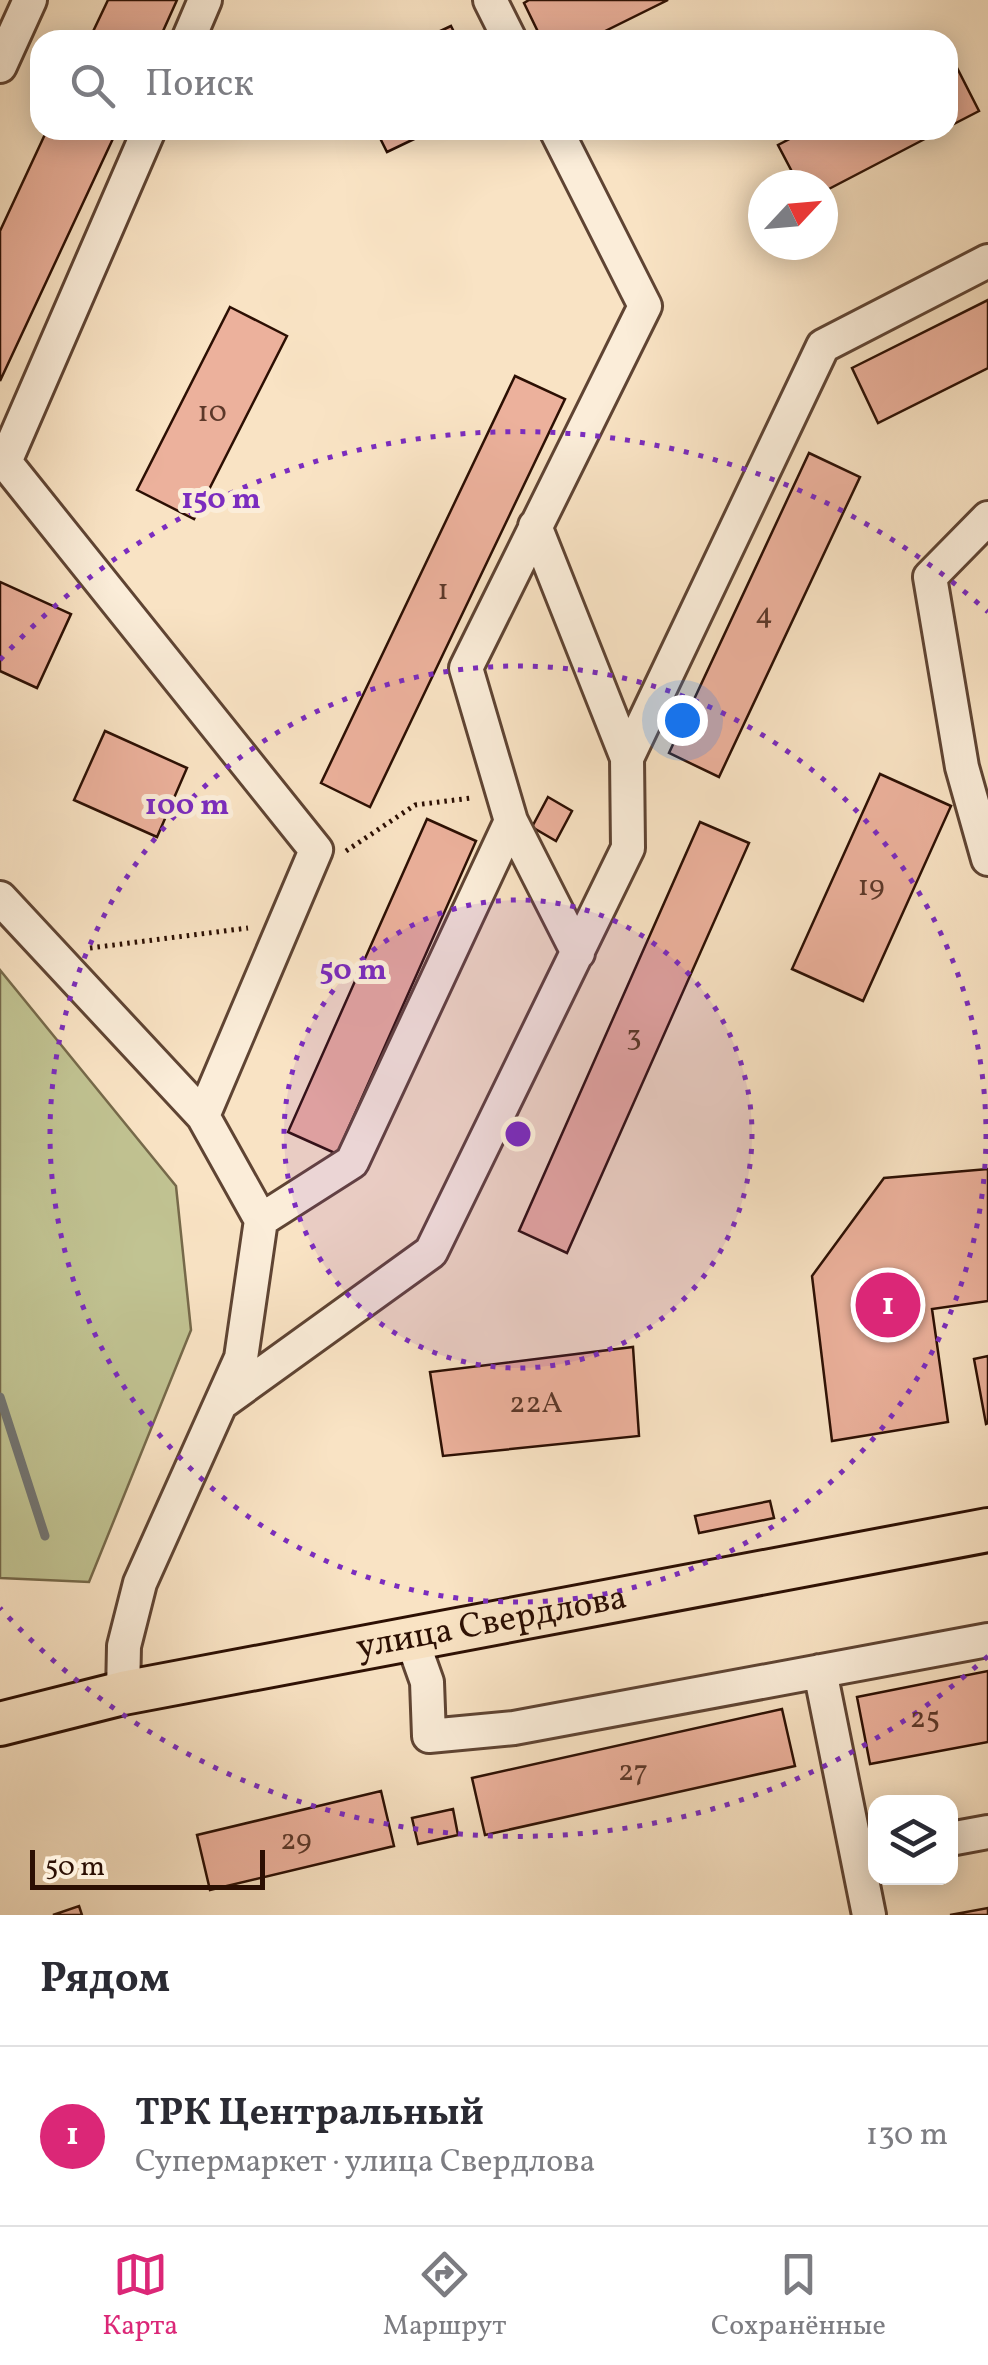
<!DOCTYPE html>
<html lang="ru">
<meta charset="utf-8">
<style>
body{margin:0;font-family:Vollkorn,serif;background:#f2f2f3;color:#2b2b33}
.controls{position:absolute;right:30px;bottom:30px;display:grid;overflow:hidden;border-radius:20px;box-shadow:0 5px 25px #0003}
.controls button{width:90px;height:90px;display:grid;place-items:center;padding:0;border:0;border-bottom:2px solid #e1e1e2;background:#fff;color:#2b2b33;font:50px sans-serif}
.compass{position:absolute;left:748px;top:170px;width:90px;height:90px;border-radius:50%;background:#fff;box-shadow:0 5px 25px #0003;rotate:64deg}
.scale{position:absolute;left:30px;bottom:25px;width:235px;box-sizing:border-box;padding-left:10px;border:5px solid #2c0f03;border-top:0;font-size:28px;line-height:35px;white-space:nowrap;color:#2c0f03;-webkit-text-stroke:8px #fbedd9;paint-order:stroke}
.you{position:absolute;left:682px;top:720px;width:35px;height:35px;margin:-25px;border:8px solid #fff;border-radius:50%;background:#1a73e8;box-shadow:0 0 0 15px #1a73e833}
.badge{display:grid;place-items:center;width:65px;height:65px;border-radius:50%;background:#db2777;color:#fff;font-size:32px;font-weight:700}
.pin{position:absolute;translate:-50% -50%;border:5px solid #fff;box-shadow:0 2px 10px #0006}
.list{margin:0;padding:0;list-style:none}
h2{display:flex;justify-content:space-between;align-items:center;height:130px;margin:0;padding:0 40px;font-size:42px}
h2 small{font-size:32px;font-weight:400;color:#7c7c81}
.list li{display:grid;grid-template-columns:65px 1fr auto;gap:30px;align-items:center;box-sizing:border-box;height:180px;padding:0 40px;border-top:2px solid #e1e1e2}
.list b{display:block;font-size:38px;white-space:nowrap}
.list p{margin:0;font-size:32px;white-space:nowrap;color:#7c7c81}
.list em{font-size:32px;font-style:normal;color:#7c7c81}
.icon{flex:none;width:55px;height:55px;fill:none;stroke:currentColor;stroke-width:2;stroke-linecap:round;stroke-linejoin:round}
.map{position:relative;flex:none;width:988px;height:1915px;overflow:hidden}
.search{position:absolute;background:#fff;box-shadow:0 5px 25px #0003;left:30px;right:30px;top:30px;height:110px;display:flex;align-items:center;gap:25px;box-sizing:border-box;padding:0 35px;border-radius:30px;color:#7c7c81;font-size:38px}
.sheet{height:310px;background:#fff}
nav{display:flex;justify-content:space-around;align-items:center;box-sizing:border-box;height:140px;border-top:2px solid #e1e1e2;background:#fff;font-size:28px;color:#7c7c81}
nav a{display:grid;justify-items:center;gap:5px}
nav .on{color:#db2777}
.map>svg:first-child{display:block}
</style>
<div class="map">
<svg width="988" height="1915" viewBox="0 0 988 1915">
<rect width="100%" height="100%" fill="#f9e3c4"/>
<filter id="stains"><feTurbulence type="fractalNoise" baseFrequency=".002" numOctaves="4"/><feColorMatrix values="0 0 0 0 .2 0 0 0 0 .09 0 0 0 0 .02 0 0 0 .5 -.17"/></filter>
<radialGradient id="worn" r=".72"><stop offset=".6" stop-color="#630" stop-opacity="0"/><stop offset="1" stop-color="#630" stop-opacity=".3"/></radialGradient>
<path fill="#c1c392" stroke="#76694a" stroke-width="2.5" d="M0,970L176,1186L191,1330L89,1582L0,1578Z"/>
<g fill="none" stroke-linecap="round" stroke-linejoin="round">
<path stroke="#737673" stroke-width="9" d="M0,1397L45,1536"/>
</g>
<path fill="#ecb19c" stroke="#2c0f03" stroke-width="2.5" d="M108,0H177L159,40H89Z
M529,0H668L587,40H542L524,3Z
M451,26L458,40H421Z
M951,56L979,111L948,127V57Z
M47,130H117L0,381V231Z
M376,130H433L387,152Z
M807,130H942L823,192V185H799L778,145Z
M988,300V368L878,423L852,368Z
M230,307L287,336L194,519L137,490Z
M515,376L565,399L370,807L321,783Z
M809,453L860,477L719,777L669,753Z
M0,582L71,614L37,688L0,671Z
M105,731L187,768L157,837L74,800Z
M880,774L951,806L863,1001L792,969Z
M548,797L572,811L556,841L532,827Z
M427,819L476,841L337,1154L288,1132Z
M700,822L749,843L567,1253L519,1231Z
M988,1169V1301L932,1309L948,1422L832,1441L812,1276L884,1178Z
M633,1347L639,1436L443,1456L430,1372Z
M988,1356V1423L986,1424L974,1359Z
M770,1501L774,1518L699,1533L695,1516Z
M988,1671V1742L870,1764L857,1697Z
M782,1709L795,1766L485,1835L472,1778Z
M381,1791L394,1846L210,1890L197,1835Z
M453,1809L458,1835L418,1844L412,1818Z
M79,1906L82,1915H53Z
M988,1908V1915H950Z"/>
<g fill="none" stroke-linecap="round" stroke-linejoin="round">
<g stroke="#5f4433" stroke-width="38">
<path id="minor" d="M490,0L510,40
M188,40L205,0
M0,66L30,0
M149,130L5,462L316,850L203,1116
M556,130L645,306L466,668L511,821L578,953
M988,518L930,577L962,767L988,859
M535,526L627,758
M0,898L203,1116L261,1220L241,1358L140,1583L124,1646L123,1693
M261,1220L352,1162L511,821
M223,1402L431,1252L628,848L627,758L823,346L988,261
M411,1637L427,1682L429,1736L514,1728L988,1640
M820,1671L869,1915
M950,1839L988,1832"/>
</g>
<g stroke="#2c0f03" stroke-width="48">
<g id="major">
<path id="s1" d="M0,1724L123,1693L988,1530"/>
</g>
</g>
<path stroke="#2c0f03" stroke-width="5" stroke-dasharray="2.5 5" stroke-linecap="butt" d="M346,851L415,805L471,798
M90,948L248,928"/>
<use href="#minor" stroke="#fbedd9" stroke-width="32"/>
<use href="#major" stroke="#f9e3c4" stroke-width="42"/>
</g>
<circle cx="518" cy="1134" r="234" fill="#7b2cbf" fill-opacity=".12"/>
<g fill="none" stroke="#7b2cbf" stroke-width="5" stroke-dasharray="5 10">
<circle cx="518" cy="1134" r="234"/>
<circle cx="518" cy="1134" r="468"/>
<path d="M988 1656A702 702 0 0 1 0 1608M0 660A702 702 0 0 1 988 612"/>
</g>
<g text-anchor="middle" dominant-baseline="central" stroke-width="10" stroke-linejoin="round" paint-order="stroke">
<g font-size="30" fill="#5c3829">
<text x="212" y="413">10</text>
<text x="443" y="591">1</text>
<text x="764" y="615">4</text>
<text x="871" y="887">19</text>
<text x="634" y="1037">3</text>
<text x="536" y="1404">22А</text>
<text x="925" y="1719">25</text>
<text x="633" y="1772">27</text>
<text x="296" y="1841">29</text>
</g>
<g font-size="35" fill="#2c0f03" stroke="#fbedd9">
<text stroke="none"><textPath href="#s1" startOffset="502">улица Свердлова</textPath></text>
</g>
</g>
<circle cx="518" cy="1134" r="15" fill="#7b2cbf" stroke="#fbedd9" stroke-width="5"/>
<g font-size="30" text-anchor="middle" font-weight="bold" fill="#7b2cbf" stroke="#fbedd9" stroke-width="10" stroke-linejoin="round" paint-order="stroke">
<text x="221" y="508">150 m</text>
<text x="187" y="814">100 m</text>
<text x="353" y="979">50 m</text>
</g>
<rect width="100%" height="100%" filter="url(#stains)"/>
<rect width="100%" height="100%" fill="url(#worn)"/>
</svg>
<div class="controls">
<button><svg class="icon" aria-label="layers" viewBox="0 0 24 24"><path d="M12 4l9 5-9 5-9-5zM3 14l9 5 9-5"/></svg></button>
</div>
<svg class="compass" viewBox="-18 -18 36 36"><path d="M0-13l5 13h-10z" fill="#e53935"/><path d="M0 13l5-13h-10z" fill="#7c7c81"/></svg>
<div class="scale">50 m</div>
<div class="you"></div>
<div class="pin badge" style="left:888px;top:1305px">1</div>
<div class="search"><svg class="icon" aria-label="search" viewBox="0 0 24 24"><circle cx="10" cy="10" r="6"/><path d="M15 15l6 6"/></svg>Поиск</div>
</div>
<section class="sheet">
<h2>Рядом<small></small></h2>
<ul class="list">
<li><span class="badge">1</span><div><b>ТРК Центральный</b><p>Супермаркет · улица Свердлова</p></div><em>130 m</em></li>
</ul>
</section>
<nav>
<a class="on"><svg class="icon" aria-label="map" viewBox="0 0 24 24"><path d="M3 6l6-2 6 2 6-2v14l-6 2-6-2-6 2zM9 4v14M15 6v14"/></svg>Карта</a>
<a><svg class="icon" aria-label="directions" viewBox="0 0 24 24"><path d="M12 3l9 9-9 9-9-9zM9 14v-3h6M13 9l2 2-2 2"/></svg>Маршрут</a>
<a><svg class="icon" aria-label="saved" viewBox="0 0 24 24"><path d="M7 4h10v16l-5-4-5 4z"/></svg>Сохранённые</a>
</nav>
